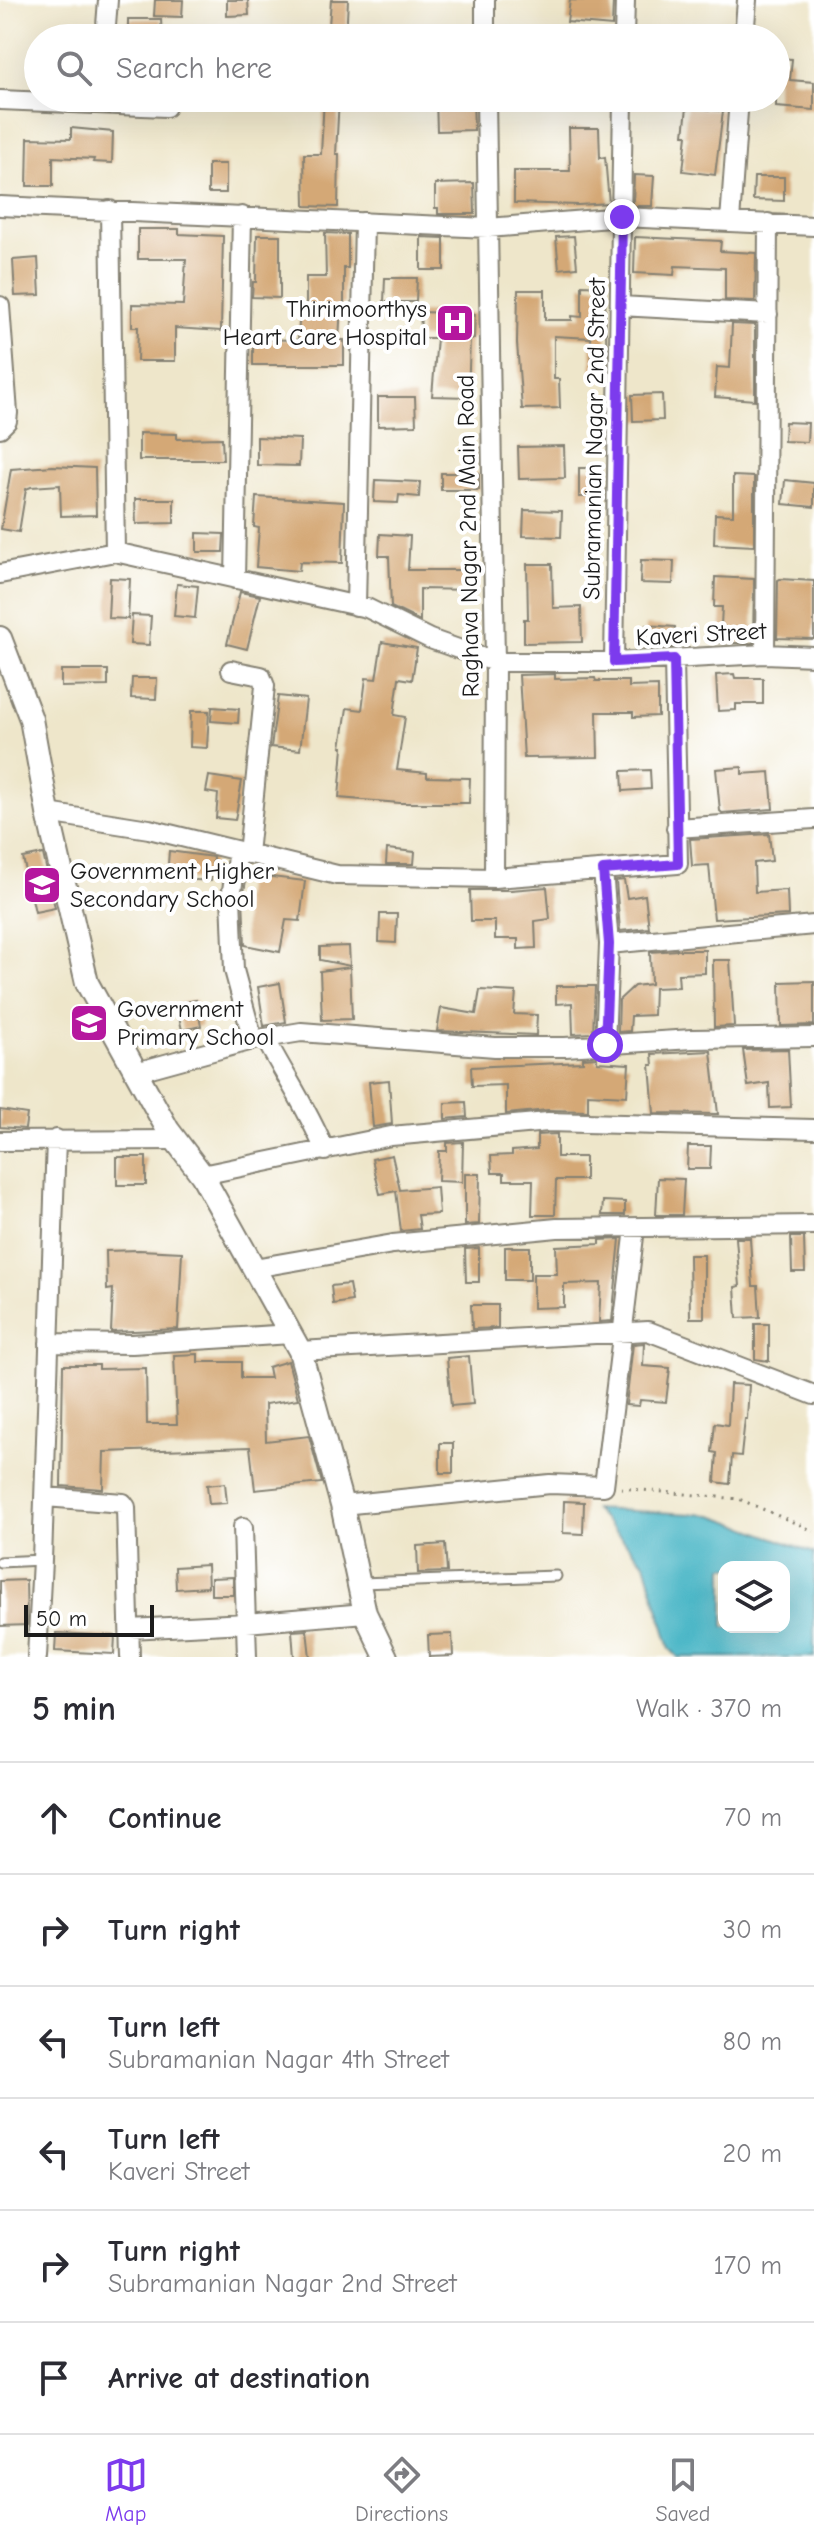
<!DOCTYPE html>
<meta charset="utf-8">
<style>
body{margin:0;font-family:"Comic Neue",sans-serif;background:#f7f7f7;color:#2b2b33}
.controls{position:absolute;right:24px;bottom:24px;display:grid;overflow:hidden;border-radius:16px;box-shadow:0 8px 32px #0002}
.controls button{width:72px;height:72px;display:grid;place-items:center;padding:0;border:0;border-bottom:2px solid #e1e1e2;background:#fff;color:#2b2b33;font:40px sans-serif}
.scale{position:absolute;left:24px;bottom:20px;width:130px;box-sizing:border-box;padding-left:8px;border:4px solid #1c1c1c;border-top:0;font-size:22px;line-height:28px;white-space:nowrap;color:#1c1c1c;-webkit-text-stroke:6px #fff;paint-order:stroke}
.stop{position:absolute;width:24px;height:24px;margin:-18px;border:6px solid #7c3aed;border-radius:50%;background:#fff}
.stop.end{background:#7c3aed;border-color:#fff;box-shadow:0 2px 8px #0008}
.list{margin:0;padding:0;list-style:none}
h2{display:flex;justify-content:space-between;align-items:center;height:104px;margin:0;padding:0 32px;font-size:34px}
h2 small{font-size:26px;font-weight:400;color:#7c7c81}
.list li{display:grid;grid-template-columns:52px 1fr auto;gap:24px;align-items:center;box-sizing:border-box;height:112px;padding:0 32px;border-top:2px solid #e1e1e2}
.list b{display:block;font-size:30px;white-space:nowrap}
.list p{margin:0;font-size:26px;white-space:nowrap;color:#7c7c81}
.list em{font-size:26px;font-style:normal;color:#7c7c81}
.icon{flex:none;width:44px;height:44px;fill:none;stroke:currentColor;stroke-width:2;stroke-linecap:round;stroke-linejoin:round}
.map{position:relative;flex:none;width:814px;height:1657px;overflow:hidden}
.search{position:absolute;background:#fff;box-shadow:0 8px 32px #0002;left:24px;right:24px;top:24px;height:88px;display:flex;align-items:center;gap:20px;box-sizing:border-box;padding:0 28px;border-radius:44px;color:#7c7c81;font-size:30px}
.sheet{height:776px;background:#fff}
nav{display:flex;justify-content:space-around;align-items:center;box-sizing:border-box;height:112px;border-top:2px solid #e1e1e2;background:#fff;font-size:22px;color:#7c7c81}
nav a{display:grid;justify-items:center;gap:4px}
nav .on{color:#7c3aed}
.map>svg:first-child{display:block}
</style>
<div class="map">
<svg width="814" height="1657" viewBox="0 0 814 1657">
<rect width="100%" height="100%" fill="#fff"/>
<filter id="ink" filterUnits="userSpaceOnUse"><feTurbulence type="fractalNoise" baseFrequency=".0125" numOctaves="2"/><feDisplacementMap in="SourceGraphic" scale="16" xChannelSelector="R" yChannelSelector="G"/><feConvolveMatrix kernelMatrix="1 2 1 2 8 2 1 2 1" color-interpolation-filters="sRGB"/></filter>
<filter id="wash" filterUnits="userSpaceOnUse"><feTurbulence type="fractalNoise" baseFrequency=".006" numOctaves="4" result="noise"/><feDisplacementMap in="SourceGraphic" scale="32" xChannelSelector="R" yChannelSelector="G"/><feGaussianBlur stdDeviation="1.8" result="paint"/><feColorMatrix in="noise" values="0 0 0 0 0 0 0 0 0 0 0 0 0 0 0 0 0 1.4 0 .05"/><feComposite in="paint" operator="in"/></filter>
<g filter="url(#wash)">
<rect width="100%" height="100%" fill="#eee6ca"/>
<path fill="#4ab6c6" stroke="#336971" stroke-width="2" fill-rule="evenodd" d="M594,1509L713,1515L814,1553V1657H678L670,1649L645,1563ZM724,1567H784V1627H724Z"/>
<g id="blocks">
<path fill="#d4a876" d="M155,0H183L182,17L154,16Z
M227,0H248L249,15L227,16Z
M331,0H348L346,38H328Z
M570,0L613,1L612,26L567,22Z
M128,19H161L162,38H128Z
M776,58L792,59L790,80L814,82V110L776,107Z
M324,98H339L336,154H339L338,207L305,206L304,154H321Z
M436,98H473L474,130L437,131Z
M687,107L723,111L715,175L683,171L687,135H684Z
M71,128L113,132L112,163L93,162L94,159L53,157V186H27L28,138L71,139Z
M569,128H599L600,158L605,157L609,203L578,205L514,203V171H570Z
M208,164H226V193H208Z
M634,175L654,176L652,206H633Z
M754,177H784V201L753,200Z
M474,183L475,214H438V208H435V184Z
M138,229H179V234L223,236L221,331L175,328V361H137L138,327H132V304L183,305L186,259H138Z
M325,233L348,234V268H344V304H341L339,340H344V365H253V339L298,340L300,305L306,306V277H326Z
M257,235H280V298L252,297L253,282H256Z
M574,236L577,267L559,269L556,237Z
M421,237L444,238V270H421Z
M635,237L721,241L720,251L756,253L755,301L725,300V268L675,266L674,275L634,273Z
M38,258L40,295L15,296L13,260Z
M385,278H417L416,302H384Z
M582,285L605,286L607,375H592L591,338L554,336V379H559L560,408L522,409L517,343L518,290H545V320H572V316L582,317Z
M421,312L475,314L474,339H470L468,397L432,396L437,338H420Z
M732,324L755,325V400L715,397L717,367L730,368Z
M662,394L663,420L633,421L632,395Z
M378,397H415L416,425L378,426Z
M785,422L808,423L807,442L784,441Z
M139,433L177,434V439L222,438L223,460H139Z
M257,437L300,439L299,466L257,465Z
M564,446L565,478L519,479L518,447Z
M53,466L95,468L96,515L61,516L60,485L31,487L26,489L19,532L1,529L11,469Z
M579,468H602L603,496L579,497Z
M441,473H479V490H441Z
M733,476L754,477V546L714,544L715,514L733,515Z
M375,480L420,482L419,497L399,495L398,503L374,502Z
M785,480L814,483V507L783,504Z
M256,497L344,502L342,563L300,562L299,571L256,567L259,528L254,527Z
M135,499H174V523L136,524Z
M524,510L562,511L561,537L523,536Z
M197,533L224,534L223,552H197Z
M380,534L410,536L408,570H473L472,590L420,589V621L391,607L389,556H379Z
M641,560L674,561L673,584L640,583Z
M527,564H552L553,608L581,607L582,642L524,643V619H528Z
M715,577L754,579L753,643H720L722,607H714Z
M110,578L130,579L128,619L108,618Z
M780,579L814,581V639L777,638L778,580Z
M177,584L198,586L195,618L174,616Z
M240,592L260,596L247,649L227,644Z
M132,615L151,616L149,645L130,644Z
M646,625L675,627L674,647L644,648Z
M382,642L417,648L412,680L399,678L394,715L405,717L397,770L427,773V777L470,778L469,803H400L339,798L343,747H341L347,708L362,710L366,678L376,679Z
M61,670H108V686L61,687Z
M555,674V679L595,678L596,681H629V687L658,686V716L633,717V712H597L598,757L524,758L519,675Z
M734,674L735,678H763V704H736V710L718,711L716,675Z
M132,678H157L156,699L131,698Z
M278,696L306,699L300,750L271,747Z
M212,707L239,709L238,723L211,721Z
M191,711H209L207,748L190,747Z
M742,767V774L770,772L773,809L722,813L720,811L716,769Z
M650,770L651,789L623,791L622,771Z
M209,776L242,781L235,820L216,818L218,794L206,792Z
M769,834L772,861L754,863L755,892L787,890L788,915L714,919L709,865L692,866L690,839Z
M387,849L415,852L414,864H386Z
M169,851L213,857L211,881L167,878Z
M43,854L55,908L35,912L23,858Z
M247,874L305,881L300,921L286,920L280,952L245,945L243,898Z
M624,880L627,898L645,895L649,928L620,931L616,881Z
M547,887L550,919L535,921L536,948L518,949V939H495V921H471L470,890H511Z
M380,914H397L396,943L379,942Z
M349,946L350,966L320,960V947Z
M677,950H705V973L678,974L679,987L654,988L653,1015L631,1016L630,1031L618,1032L619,1000L634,986L651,984L650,952Z
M713,960H730L734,1026L714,1027Z
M350,967L352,1019L322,1020L320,971Z
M814,981V1025L781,1026L780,982Z
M280,983L286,1022L264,1026L258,987Z
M556,986H595L593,1033L573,1034L572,1003L556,1004Z
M480,990L516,992L514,1014L537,1015L536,1035L437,1031L441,1008L476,1014Z
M196,1000L201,1026L182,1030L176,1004Z
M788,1049L791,1107L770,1108L769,1083L748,1086L743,1050Z
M711,1051L718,1114L654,1113L650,1065H653L652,1054Z
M597,1057V1062L629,1064L627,1096L588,1094V1111L548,1110L506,1114V1085L472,1086L471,1067L583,1062V1058Z
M389,1080L392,1124L373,1127L369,1082Z
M466,1102L467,1117L445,1119V1103Z
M0,1110L27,1114L25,1129L0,1127Z
M557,1134V1157H585V1180H556L555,1215H532L533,1180H504V1173H492L491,1156L512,1155V1151L537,1149V1135Z
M463,1142L462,1182L438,1181L439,1151H447V1143Z
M688,1146H711L710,1169H687Z
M392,1155L400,1190L437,1187L439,1214L418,1215L420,1229L401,1231L396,1191L380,1194L372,1159Z
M117,1157H146V1185H117Z
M465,1174H480L479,1224L465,1225Z
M658,1178L684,1179L682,1215H656Z
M603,1201L625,1202V1215H602Z
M791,1237H804L805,1272H792Z
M736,1238H750L753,1286H758L760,1317L737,1318L735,1287L740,1286Z
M620,1239L612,1321L599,1322L601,1283L564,1284V1307L533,1308V1274H557L556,1246L600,1244V1240Z
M505,1247H530V1280H505Z
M479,1248V1282H466L465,1249Z
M139,1250L182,1252L178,1329L111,1332L113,1289L107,1290L106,1251Z
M689,1255H704V1318H690Z
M349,1284L352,1301L333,1304L331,1286Z
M471,1305H498V1328L472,1329Z
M755,1324H769V1361L755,1359Z
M644,1343L643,1366L670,1368L666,1402L640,1400L639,1406L626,1405L633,1344Z
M198,1354V1362H241V1378H270L268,1367L288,1361L298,1399L265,1404L266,1441L309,1436L322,1483L255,1490L250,1447L104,1452L103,1489L61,1486L63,1365H99V1369L146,1368L147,1424H177L174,1355Z
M469,1356L473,1404L451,1406L447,1358Z
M730,1384L749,1385L747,1419H745L741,1456L732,1455L730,1484L715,1482L717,1453L712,1452L715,1423L728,1425Z
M440,1443H453V1473H440Z
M225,1483L227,1503L209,1504L207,1485Z
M564,1501L584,1502L583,1534L563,1533Z
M445,1544L447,1572L418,1573L417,1546Z
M207,1565L208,1587L176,1589L175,1567Z
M233,1577V1595H211V1578Z
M26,1580L27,1625L0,1626V1581Z
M307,1630L310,1657H294L292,1631Z
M56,1633L115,1636L114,1654L55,1651Z
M452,1634L453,1656L429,1657L428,1635Z"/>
</g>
</g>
<g filter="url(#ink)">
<use href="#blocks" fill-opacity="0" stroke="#858173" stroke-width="2"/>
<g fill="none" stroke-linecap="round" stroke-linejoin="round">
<g stroke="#858173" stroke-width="13">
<path id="service" d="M0,1562L42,1560
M361,1583L556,1576"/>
</g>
<g stroke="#858173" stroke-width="22">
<path id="minor" d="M485,0V38
M105,38L108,0
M624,38L625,0
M744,38L747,0
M486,98L495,662L494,878
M0,100L166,107L169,98
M0,206L488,228L622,217L814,226
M110,210L115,552
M730,221L739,98
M0,306L8,413L7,421L0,428
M620,306L768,314
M0,574L115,552L367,608L430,639L495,662H614L765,654L814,656
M235,579L242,216
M356,606L364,222
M765,654L768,223
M614,662L623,98
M231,670L261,676L265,686L248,854
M48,813L149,829L337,875L494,878L678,864L674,659
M676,828L814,819
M238,851L231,897L234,970L253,1040
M603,870L609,944L814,925
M265,1038C285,1076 309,1111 325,1151
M605,1045L609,944
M136,1072L253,1040L301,1032L495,1047H565L692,1039L814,1037
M0,1141L177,1140
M202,1175L391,1136L548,1122L814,1129
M254,1268L393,1244L557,1228L814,1225
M49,1343L132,1344L291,1334
M300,1351L648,1331L814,1395
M45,1497L123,1503L126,1507L130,1657
M342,1505L550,1484L604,1486L635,1228
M243,1527L247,1657
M130,1629L246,1623L365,1613
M37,1657L42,1560L56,1139"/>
</g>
<g stroke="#858173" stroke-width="26">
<path id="tertiary" d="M0,638L31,719L48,813L87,983L168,1130L202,1175L300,1351L342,1505L365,1613L386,1657"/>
</g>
<path stroke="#858173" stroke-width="3" stroke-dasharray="2 6" stroke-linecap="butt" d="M621,1488L739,1499L814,1531"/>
<use href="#service" stroke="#fff" stroke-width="9"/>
<use href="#minor" stroke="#fff" stroke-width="18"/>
<use href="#tertiary" stroke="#fff" stroke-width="22"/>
</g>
</g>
<g fill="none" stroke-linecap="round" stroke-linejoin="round" filter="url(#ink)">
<path stroke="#7c3aed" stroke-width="10" d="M605,1045L609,944L603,870L678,864L674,659L614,662L622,217"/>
</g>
<defs>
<g id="hospital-square" transform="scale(2)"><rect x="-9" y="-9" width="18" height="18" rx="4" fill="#b5179e" stroke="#fff"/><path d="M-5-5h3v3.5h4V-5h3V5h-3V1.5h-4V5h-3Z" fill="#fff"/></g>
<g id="school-square" transform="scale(2)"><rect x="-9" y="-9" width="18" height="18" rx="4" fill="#b5179e" stroke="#fff"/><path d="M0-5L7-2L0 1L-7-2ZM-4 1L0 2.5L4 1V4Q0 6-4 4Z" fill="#fff"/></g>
</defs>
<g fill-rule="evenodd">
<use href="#hospital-square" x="455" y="323"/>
<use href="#school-square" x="42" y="885"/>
<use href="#school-square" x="89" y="1023"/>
</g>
<g text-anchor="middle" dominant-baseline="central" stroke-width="8" stroke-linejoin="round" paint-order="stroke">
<g font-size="24" fill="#1c1c1c" stroke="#fff" text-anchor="start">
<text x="427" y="309" text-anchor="end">Thirimoorthys<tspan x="427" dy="28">Heart Care Hospital</tspan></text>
<text x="70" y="871">Government Higher<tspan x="70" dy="28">Secondary School</tspan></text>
<text x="117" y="1009">Government<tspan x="117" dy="28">Primary School</tspan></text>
</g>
<g font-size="24" fill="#1c1c1c" stroke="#fff">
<text transform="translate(594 439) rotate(-89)">Subramanian Nagar 2nd Street</text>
<text transform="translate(468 536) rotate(-91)">Raghava Nagar 2nd Main Road</text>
<text transform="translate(701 634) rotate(-3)">Kaveri Street</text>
</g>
</g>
</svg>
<div class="controls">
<button><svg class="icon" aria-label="layers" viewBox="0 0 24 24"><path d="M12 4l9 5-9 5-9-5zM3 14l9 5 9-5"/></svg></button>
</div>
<div class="scale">50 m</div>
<div class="stop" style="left:605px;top:1045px"></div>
<div class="stop end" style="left:622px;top:217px"></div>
<div class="search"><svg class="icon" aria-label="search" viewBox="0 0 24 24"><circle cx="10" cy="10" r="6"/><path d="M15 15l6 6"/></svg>Search here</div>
</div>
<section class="sheet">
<h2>5 min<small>Walk · 370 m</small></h2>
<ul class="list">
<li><svg class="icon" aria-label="ahead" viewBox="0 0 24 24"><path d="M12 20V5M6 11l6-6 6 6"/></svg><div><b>Continue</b></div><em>70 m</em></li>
<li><svg class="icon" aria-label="right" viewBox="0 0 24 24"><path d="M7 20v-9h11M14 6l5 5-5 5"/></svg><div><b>Turn right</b></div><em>30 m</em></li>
<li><svg class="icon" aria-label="left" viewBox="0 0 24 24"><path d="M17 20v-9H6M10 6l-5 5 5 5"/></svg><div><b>Turn left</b><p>Subramanian Nagar 4th Street</p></div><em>80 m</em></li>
<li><svg class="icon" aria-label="left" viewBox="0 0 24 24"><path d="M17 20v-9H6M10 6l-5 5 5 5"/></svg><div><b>Turn left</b><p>Kaveri Street</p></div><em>20 m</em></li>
<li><svg class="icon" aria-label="right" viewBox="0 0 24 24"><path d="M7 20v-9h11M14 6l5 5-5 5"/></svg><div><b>Turn right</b><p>Subramanian Nagar 2nd Street</p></div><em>170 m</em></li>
<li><svg class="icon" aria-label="arrive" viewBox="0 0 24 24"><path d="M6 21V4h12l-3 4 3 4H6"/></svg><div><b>Arrive at destination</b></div></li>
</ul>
</section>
<nav>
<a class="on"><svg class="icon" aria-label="map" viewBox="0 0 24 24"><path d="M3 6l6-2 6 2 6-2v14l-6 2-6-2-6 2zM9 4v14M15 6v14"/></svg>Map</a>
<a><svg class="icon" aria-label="directions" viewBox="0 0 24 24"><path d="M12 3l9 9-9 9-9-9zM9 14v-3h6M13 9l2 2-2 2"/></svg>Directions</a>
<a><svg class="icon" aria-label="saved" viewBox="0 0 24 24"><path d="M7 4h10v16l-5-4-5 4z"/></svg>Saved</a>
</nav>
